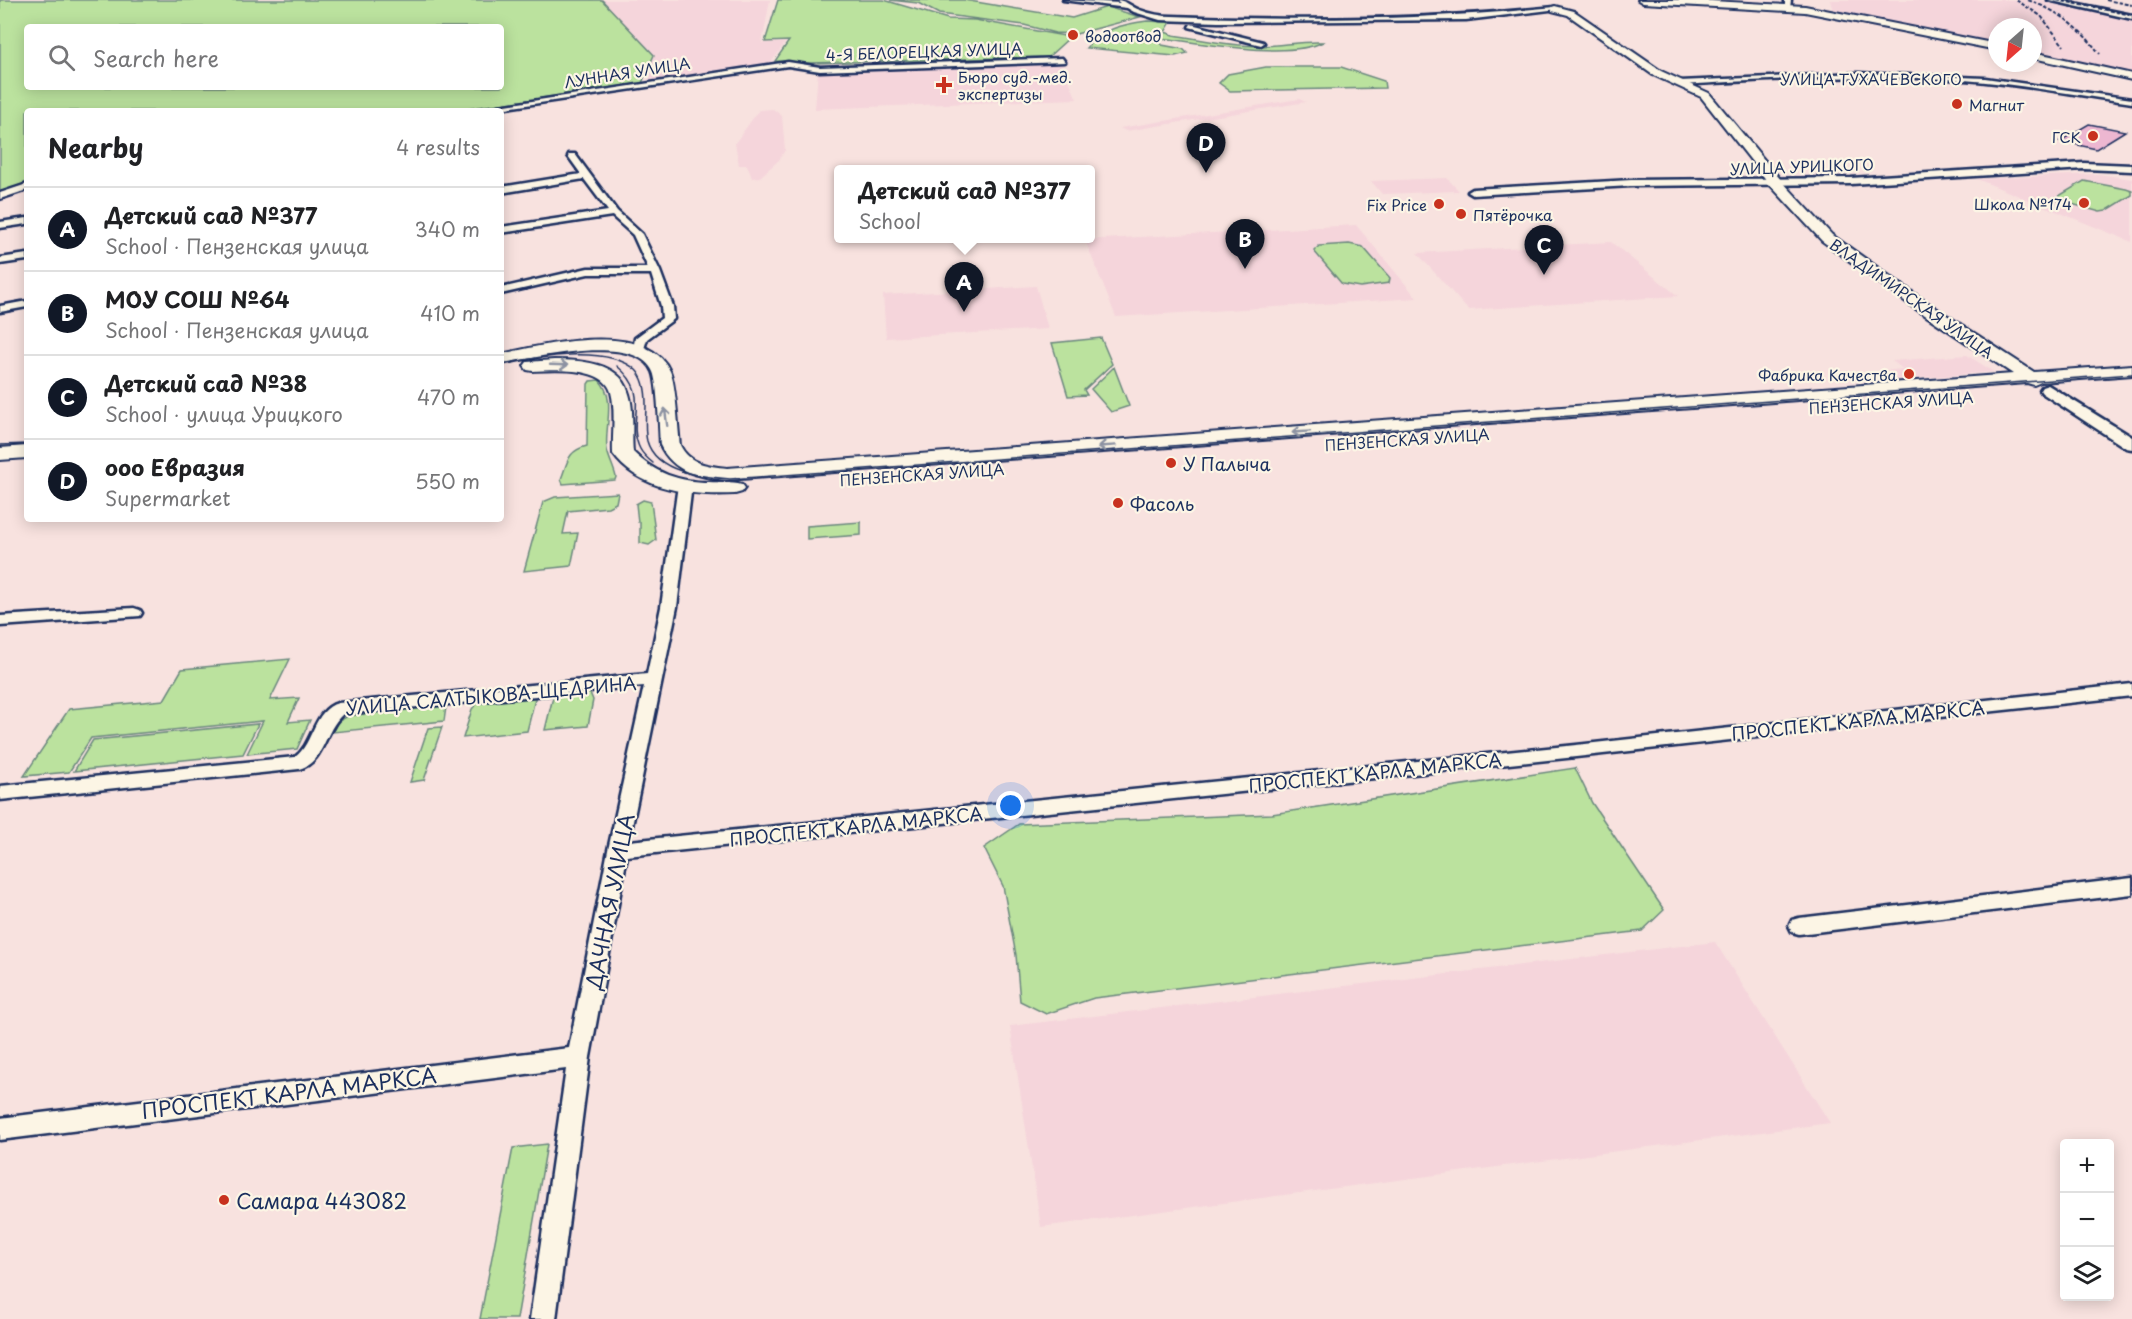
<!DOCTYPE html>
<meta charset="utf-8">
<style>
body{margin:0;font-family:"Playpen Sans",sans-serif;background:#f2f2f2;color:#202124}
.controls{position:absolute;right:18px;bottom:18px;display:grid;overflow:hidden;border-radius:6px;box-shadow:0 3px 15px #0003}
.controls button{width:54px;height:54px;display:grid;place-items:center;padding:0;border:0;border-bottom:2px solid #e0e0e0;background:#fff;color:#202124;font:30px sans-serif}
.compass{position:absolute;left:1988px;top:18px;width:54px;height:54px;border-radius:50%;background:#fff;box-shadow:0 3px 15px #0003;rotate:207deg}
.you{position:absolute;left:1011px;top:806px;width:21px;height:21px;margin:-15px;border:4px solid #fff;border-radius:50%;background:#1a73e8;box-shadow:0 0 0 9px #1a73e833}
.badge{display:grid;place-items:center;width:39px;height:39px;border-radius:50%;background:#111827;color:#fff;font-size:20px;font-weight:700}
.pin{position:absolute;translate:-50% -50px;filter:drop-shadow(0 2px 3px #0008)}
.pin::after{content:'';position:absolute;top:32px;width:21px;height:18px;background:inherit;clip-path:polygon(0 0,100% 0,50% 100%)}
.popup{position:absolute;left:834px;top:165px;width:261px;height:78px;box-sizing:border-box;display:grid;place-content:center;border-radius:6px;background:#fff;filter:drop-shadow(0 2px 4px #0005);font-size:20px;white-space:nowrap;color:#757577}
.popup b{font-size:22px;color:#202124}
.popup::after{content:'';position:absolute;left:50%;top:100%;margin-left:-12px;border:12px solid transparent;border-top-color:#fff}
.list{margin:0;padding:0;list-style:none}
h2{display:flex;justify-content:space-between;align-items:center;height:78px;margin:0;padding:0 24px;font-size:26px}
h2 small{font-size:20px;font-weight:400;color:#757577}
.list li{display:grid;grid-template-columns:39px 1fr auto;gap:18px;align-items:center;box-sizing:border-box;height:84px;padding:0 24px;border-top:2px solid #e0e0e0}
.list b{display:block;font-size:22px;white-space:nowrap}
.list p{margin:0;font-size:20px;white-space:nowrap;color:#757577}
.list em{font-size:20px;font-style:normal;color:#757577}
.icon{flex:none;width:33px;height:33px;fill:none;stroke:currentColor;stroke-width:2;stroke-linecap:round;stroke-linejoin:round}
.map{position:relative;flex:none;width:2132px;height:1319px;overflow:hidden}
.search{position:absolute;background:#fff;box-shadow:0 3px 15px #0003;left:24px;top:24px;width:480px;height:66px;display:flex;align-items:center;gap:15px;box-sizing:border-box;padding:0 21px;border-radius:6px;color:#757577;font-size:22px}
.panel{position:absolute;background:#fff;box-shadow:0 3px 15px #0003;left:24px;top:108px;width:480px;height:414px;border-radius:6px}
.map>svg:first-child{display:block}
</style>
<div class="map">
<svg width="2132" height="1319" viewBox="0 0 2132 1319">
<rect width="100%" height="100%" fill="#f8e2df"/>
<filter id="ink" filterUnits="userSpaceOnUse"><feTurbulence type="fractalNoise" baseFrequency=".0167" numOctaves="2"/><feDisplacementMap in="SourceGraphic" scale="12" xChannelSelector="R" yChannelSelector="G"/><feConvolveMatrix kernelMatrix="1 2 1 2 8 2 1 2 1" color-interpolation-filters="sRGB"/></filter>
<g filter="url(#ink)">
<path fill="#f5d5db" d="M602,0H770L762,43L786,42L770,64L649,82L654,55Z
M1830,0H2053L2132,19V75L2033,53V27H1997V45L1833,11Z
M1061,62L1077,99L815,109L818,71Z
M1299,99L1306,102L1126,131L1120,128Z
M773,109L782,116L785,150L779,160L760,177L752,178L747,165H739L735,143L759,110Z
M2098,174L2132,179V242L1977,179Z
M1447,178L1459,191L1382,194L1371,181Z
M1356,225L1417,298L1116,317L1085,240Z
M1611,242L1678,296L1468,310L1417,253Z
M1036,286L1048,329L886,338L883,295Z
M1967,355L1994,372L1884,381L1872,372L1903,369L1892,361Z
M1715,942L1830,1123L1041,1227L1010,1026Z"/>
<path fill="#bbe29e" stroke="#6b887e" stroke-width="1.5" fill-rule="evenodd" d="M0,0H602L654,55L642,83L453,111H27V183L0,192ZM27,27H501V87H27Z
M778,0H884L948,19L975,20L1070,37L1048,57L810,63L775,61L789,41L765,42Z
M890,0H964L1072,18L1107,7L1140,17L1076,34L1055,33L1024,25L939,14L918,3Z
M1147,21L1171,22L1165,32L1173,35C1200,39 1230,46 1257,46C1279,46 1300,41 1323,42C1290,59 1206,44 1169,39L1159,40L1162,45L1183,49L1187,53L1175,56L1086,48C1101,29 1124,24 1147,21Z
M1266,67H1341L1384,81L1385,88L1230,91L1219,83L1228,74Z
M2084,181L2126,189L2132,191V195L2106,211L2100,212L2054,199Z
M1349,244L1363,247L1390,278L1389,283L1360,287L1342,284L1314,251L1319,246Z
M1101,338L1112,364L1084,390L1087,395L1068,396L1052,343Z
M1114,367L1129,406L1111,412L1091,389Z
M599,380C617,399 604,426 607,450C609,459 614,468 616,477L615,480L563,484L561,479C568,462 567,451 587,446L588,384L590,381Z
M618,493L616,503L608,507L568,511L563,534L578,533L571,566L524,571L543,502L555,497Z
M643,500L651,502L656,540L649,545L640,543V522H638L636,504Z
M861,522V535L807,539V526Z
M290,659L270,700L299,698L288,722L310,720L297,749L247,754L263,721L91,738L69,772L24,776L69,709L164,700L182,669Z
M578,691L590,693L593,700L588,726L545,730L554,693Z
M536,695L527,731L463,738L472,709L478,702Z
M439,706L446,707L444,721L333,732L337,722L350,715Z
M258,724L243,754L74,771L93,740Z
M442,727L424,780L410,782L428,728Z
M1575,768L1592,803L1664,910L1642,931L1094,998L1046,1014L1020,1001L1016,955L1003,886L984,848L1019,824L1272,814Z
M547,1144L517,1319H480L513,1148Z"/>
<path fill="#edb7d1" stroke="#1b2f5e" stroke-width="1.5" d="M2089,124L2125,131L2096,149L2060,141Z"/>
<g fill="none" stroke-linecap="round" stroke-linejoin="round">
<g stroke="#1b2f5e" stroke-width="5">
<path id="minor" d="M1063,0L1120,3L1116,0C1126,0 1131,7 1140,10C1151,14 1161,16 1172,16C1299,21 1428,20 1555,7L1558,9L1466,20L1218,22L1160,20L1134,12L1127,8Z
M1785,0H1791L1790,8L1785,7Z
M2048,0H2060L2132,15V19Z
M1191,24L1263,42L1264,43L1261,45L1189,27Z
M1062,58L1065,62L820,71L788,66L486,111H466L788,62L820,67Z
M1857,73L1985,78L2132,99V103C2076,95 2020,84 1964,80C1869,74 1774,79 1680,85L1676,83L1680,81Z
M569,154H575L617,211L642,234L660,271L673,306L674,319L647,339L643,352H635L633,350L635,338L662,318L661,306L651,274H588L501,294V288L588,268H648L633,235L612,216L501,233V227L608,211L584,179L501,193V187L581,174L568,156Z
M2084,163L2132,165V171L2084,169L1851,184L1631,186L1473,195L1468,192L1473,189L1631,180L1851,178Z
M27,184V190L0,199V193Z
M27,218V224L0,228V222Z
M27,254V260L0,264V258Z
M27,301V307L0,312V306Z
M685,481L692,485L677,607L629,841L1576,745L2132,684V696L1576,757L627,856L590,1057L556,1319H530L566,1069L0,1140V1118L569,1048L608,850L644,686L343,714C324,730 325,762 299,769L0,800V786L295,757C314,743 313,710 338,703L647,674L661,607L678,485Z
M134,608L140,610L142,613L140,616L0,626V616Z
M2132,878V894L1799,934L1792,932L1789,926L1792,920L1799,918Z"/>
</g>
<g stroke="#1b2f5e" stroke-width="5">
<path id="tertiary" d="M2048,385L2132,437V449L2126,448L2042,393L2040,390L2042,387Z"/>
</g>
<g stroke="#1b2f5e" stroke-width="4">
<path id="secondary" d="M1638,0H1693L1805,6L1997,44V50L1805,12L1643,3Z
M1555,6L1574,11L1661,71L1709,93L1781,180L1832,235L1922,299L2034,372L2132,365V375L2041,382L2034,385L2027,383L727,480C699,477 673,473 660,445C659,429 658,384 653,372C637,332 533,358 501,364V354C543,345 647,319 670,371C676,384 678,429 680,445C689,464 708,466 727,468L2013,374L1910,305L1822,241L1771,186L1701,97L1653,75L1568,15L1552,11V7Z
M2033,52L2132,74V80L2033,58Z
M554,360C580,360 619,362 628,391C635,409 631,433 633,452C654,473 680,482 709,482C720,483 731,481 742,484L745,488L742,492L735,494C694,496 639,491 613,454C612,434 616,411 611,392C604,366 553,370 533,371L527,370L524,366L527,362Z
M27,446V458L0,460V448Z"/>
</g>
<use href="#minor" fill="#fcf5e5" fill-rule="evenodd"/>
<use href="#tertiary" fill="#fcf5e5" fill-rule="evenodd"/>
<use href="#secondary" fill="#fcf5e5" fill-rule="evenodd"/>
<path stroke="#1b2f5e" stroke-width="1.5" d="M501,364C537,358 606,344 636,370C645,379 646,393 646,404C646,416 644,429 647,441C656,473 703,477 730,479L2132,374
M617,366C653,395 625,419 640,449C643,455 648,459 653,463
M0,445L27,444"/>
<path stroke="#1b2f5e" stroke-width="2" stroke-dasharray="4 2" stroke-linecap="butt" d="M2016,0L2041,16L2064,46
M2028,0C2062,13 2078,26 2100,54
M2057,0L2132,15
M2106,0L2132,5"/>
</g>
<defs><path id="oneway-shaft" d="M-6 0H5M1.5-3L5.5 0L1.5 3" fill="none" stroke-width="1.6" stroke-linecap="round" stroke-linejoin="round" transform="scale(1.5)"/></defs>
<g stroke="#8c92a2">
<use href="#oneway-shaft" transform="translate(559 365) rotate(2)"/>
<use href="#oneway-shaft" transform="translate(666 417) rotate(-98)"/>
<use href="#oneway-shaft" transform="translate(1301 432) rotate(176)"/>
<use href="#oneway-shaft" transform="translate(1107 446) rotate(176)"/>
</g>
</g>
<g fill="#c8321e" stroke="#fcf5e5" stroke-width="2">
<circle cx="1073" cy="35" r="6"/>
<path d="M941 76h6v6h6v6h-6v6h-6v-6h-6v-6h6z"/>
<circle cx="1957" cy="104" r="6"/>
<circle cx="2093" cy="136" r="6"/>
<circle cx="2084" cy="203" r="6"/>
<circle cx="1439" cy="204" r="6"/>
<circle cx="1461" cy="214" r="6"/>
<circle cx="1909" cy="374" r="6"/>
<circle cx="1171" cy="463" r="6"/>
<circle cx="1118" cy="503" r="6"/>
<circle cx="224" cy="1200" r="6"/>
</g>
<g text-anchor="middle" dominant-baseline="central" stroke-width="4.5" stroke-linejoin="round" paint-order="stroke">
<g font-size="15" fill="#1b2f5e" stroke="#fcf5e5" text-anchor="start">
<text x="1085" y="35">водоотвод</text>
<text x="958" y="76">Бюро суд.-мед.<tspan x="958" dy="17">экспертизы</tspan></text>
<text x="1969" y="104">Магнит</text>
<text x="2081" y="136" text-anchor="end">ГСК</text>
<text x="2072" y="203" text-anchor="end">Школа №174</text>
<text x="1427" y="204" text-anchor="end">Fix Price</text>
<text x="1473" y="214">Пятёрочка</text>
<text x="1897" y="374" text-anchor="end">Фабрика Качества</text>
</g>
<g font-size="15" fill="#1b2f5e" stroke="#fcf5e5">
<text transform="translate(924 51) rotate(-2)">4-Я БЕЛОРЕЦКАЯ УЛИЦА</text>
<text transform="translate(627 72) rotate(-9)">ЛУННАЯ УЛИЦА</text>
<text x="1871" y="78">УЛИЦА ТУХАЧЕВСКОГО</text>
<text transform="translate(1802 166) rotate(-2)">УЛИЦА УРИЦКОГО</text>
<text transform="translate(1912 298) rotate(35)">ВЛАДИМИРСКАЯ УЛИЦА</text>
<text transform="translate(1891 402) rotate(-4)">ПЕНЗЕНСКАЯ УЛИЦА</text>
<text transform="translate(1407 439) rotate(-4)">ПЕНЗЕНСКАЯ УЛИЦА</text>
<text transform="translate(922 474) rotate(-4)">ПЕНЗЕНСКАЯ УЛИЦА</text>
</g>
<g font-size="18" fill="#1b2f5e" stroke="#fcf5e5" text-anchor="start">
<text x="1183" y="463">У Палыча</text>
<text x="1130" y="503">Фасоль</text>
</g>
<g font-size="18" fill="#1b2f5e" stroke="#fcf5e5">
<text transform="translate(491 695) rotate(-5)">УЛИЦА САЛТЫКОВА-ЩЕДРИНА</text>
<text transform="translate(1858 720) rotate(-6)">ПРОСПЕКТ КАРЛА МАРКСА</text>
<text transform="translate(1375 772) rotate(-6)">ПРОСПЕКТ КАРЛА МАРКСА</text>
<text transform="translate(856 826) rotate(-6)">ПРОСПЕКТ КАРЛА МАРКСА</text>
</g>
<g font-size="21" fill="#1b2f5e" stroke="#fcf5e5">
<text transform="translate(609 901) rotate(-79)">ДАЧНАЯ УЛИЦА</text>
<text transform="translate(289 1092) rotate(-7)">ПРОСПЕКТ КАРЛА МАРКСА</text>
</g>
<g font-size="21" fill="#1b2f5e" stroke="#fcf5e5" text-anchor="start">
<text x="236" y="1200">Самара 443082</text>
</g>
</g>
</svg>
<div class="controls">
<button>+</button>
<button>−</button>
<button><svg class="icon" aria-label="layers" viewBox="0 0 24 24"><path d="M12 4l9 5-9 5-9-5zM3 14l9 5 9-5"/></svg></button>
</div>
<svg class="compass" viewBox="-18 -18 36 36"><path d="M0-13l5 13h-10z" fill="#e53935"/><path d="M0 13l5-13h-10z" fill="#757577"/></svg>
<div class="you"></div>
<div class="pin badge" style="left:964px;top:312px">A</div>
<div class="popup"><b>Детский сад №377</b>School</div>
<div class="pin badge" style="left:1245px;top:269px">B</div>
<div class="pin badge" style="left:1544px;top:275px">C</div>
<div class="pin badge" style="left:1206px;top:173px">D</div>
<div class="search"><svg class="icon" aria-label="search" viewBox="0 0 24 24"><circle cx="10" cy="10" r="6"/><path d="M15 15l6 6"/></svg>Search here</div>
<section class="panel">
<h2>Nearby<small>4 results</small></h2>
<ul class="list">
<li><span class="badge">A</span><div><b>Детский сад №377</b><p>School · Пензенская улица</p></div><em>340 m</em></li>
<li><span class="badge">B</span><div><b>МОУ СОШ №64</b><p>School · Пензенская улица</p></div><em>410 m</em></li>
<li><span class="badge">C</span><div><b>Детский сад №38</b><p>School · улица Урицкого</p></div><em>470 m</em></li>
<li><span class="badge">D</span><div><b>ооо Евразия</b><p>Supermarket</p></div><em>550 m</em></li>
</ul>
</section>
</div>
